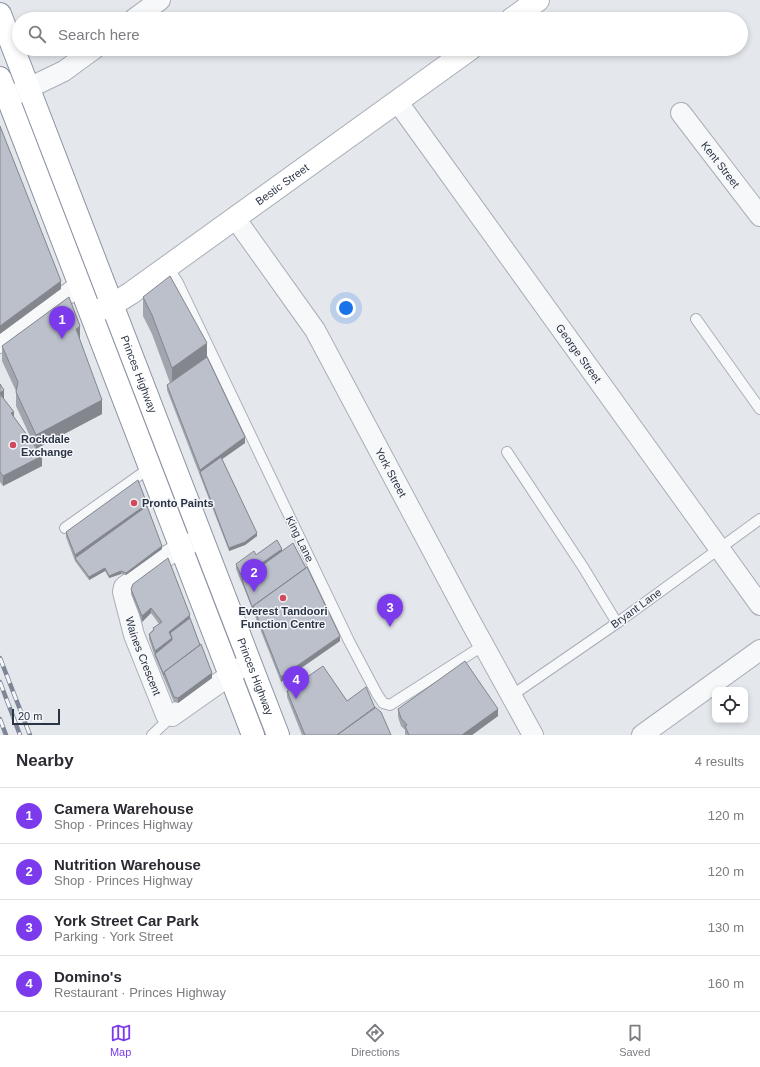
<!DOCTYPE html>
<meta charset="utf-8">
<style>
body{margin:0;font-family:Arial,sans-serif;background:#f2f2f3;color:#2b2b33}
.controls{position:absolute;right:12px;bottom:12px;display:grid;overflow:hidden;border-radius:8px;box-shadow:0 2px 6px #0003}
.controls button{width:36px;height:36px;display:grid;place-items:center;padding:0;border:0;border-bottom:1px solid #e1e1e2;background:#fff;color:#2b2b33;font:20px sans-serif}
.scale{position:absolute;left:12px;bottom:10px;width:48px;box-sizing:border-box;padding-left:4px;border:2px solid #2b3445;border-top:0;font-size:11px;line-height:14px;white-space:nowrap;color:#2b3445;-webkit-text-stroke:3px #f4f6f9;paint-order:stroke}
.you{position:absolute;left:346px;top:308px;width:14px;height:14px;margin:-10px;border:3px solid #fff;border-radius:50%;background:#1a73e8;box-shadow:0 0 0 6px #1a73e833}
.badge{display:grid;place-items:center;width:26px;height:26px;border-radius:50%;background:#7c3aed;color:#fff;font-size:13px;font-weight:700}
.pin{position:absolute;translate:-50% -33px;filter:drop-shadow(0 1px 2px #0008)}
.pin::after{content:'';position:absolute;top:21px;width:14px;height:12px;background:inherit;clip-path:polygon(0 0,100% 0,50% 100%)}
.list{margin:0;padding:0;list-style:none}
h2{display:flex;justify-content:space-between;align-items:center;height:52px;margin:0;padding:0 16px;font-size:17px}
h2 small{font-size:13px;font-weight:400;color:#7c7c81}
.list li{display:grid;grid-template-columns:26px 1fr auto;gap:12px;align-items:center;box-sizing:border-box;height:56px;padding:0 16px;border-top:1px solid #e1e1e2}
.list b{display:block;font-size:15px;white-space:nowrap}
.list p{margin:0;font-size:13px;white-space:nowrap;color:#7c7c81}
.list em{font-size:13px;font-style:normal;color:#7c7c81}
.icon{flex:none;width:22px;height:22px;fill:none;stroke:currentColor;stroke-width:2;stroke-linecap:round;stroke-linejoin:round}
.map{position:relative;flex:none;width:760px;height:735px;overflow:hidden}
.search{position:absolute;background:#fff;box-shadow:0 2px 6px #0003;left:12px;right:12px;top:12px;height:44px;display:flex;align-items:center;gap:10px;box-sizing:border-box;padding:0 14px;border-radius:22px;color:#7c7c81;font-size:15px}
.sheet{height:276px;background:#fff}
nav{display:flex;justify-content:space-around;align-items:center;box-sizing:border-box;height:56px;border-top:1px solid #e1e1e2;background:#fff;font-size:11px;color:#7c7c81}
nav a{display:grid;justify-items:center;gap:2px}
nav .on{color:#7c3aed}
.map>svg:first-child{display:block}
</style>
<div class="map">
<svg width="760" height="735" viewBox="0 0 760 735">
<rect width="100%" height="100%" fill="#e4e7ec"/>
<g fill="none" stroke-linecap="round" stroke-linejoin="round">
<g stroke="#a9aeb7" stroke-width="12">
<path id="service" d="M168,267L178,283L349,641L377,694L383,703L390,705L484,645
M696,319L760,409
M507,452L583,567L617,623
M65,528L151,467
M511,696L617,623L760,519
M152,735L172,716"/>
</g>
<g stroke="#a9aeb7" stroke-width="22">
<g id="minor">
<path d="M134,19L160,0"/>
<path d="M8,98L64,71L94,49"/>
<path id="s1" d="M397,101L760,605"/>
<path id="s2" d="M681,113L760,216"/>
<path id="s3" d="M235,218L315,330L468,617L533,735"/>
<path d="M0,343L80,285"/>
<path id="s4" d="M196,541C169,551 147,571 124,587L123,592L134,635L166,715L172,716L250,661"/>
<path d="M642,735L760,650"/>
</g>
</g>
<g stroke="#a9aeb7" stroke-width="24">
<g id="secondary">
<path d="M512,19L538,0"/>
<path id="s5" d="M91,313L112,305L131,293L470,49"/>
</g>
</g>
<g stroke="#8b94a3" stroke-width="24">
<g id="trunk">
<path id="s6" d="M0,14L278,735"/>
<path d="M0,78L253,735"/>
</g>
</g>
<use href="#service" stroke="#f7f8fa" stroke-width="10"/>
<use href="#minor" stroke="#f7f8fa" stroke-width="20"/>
<use href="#secondary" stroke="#fff" stroke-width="22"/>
<use href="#trunk" stroke="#fff" stroke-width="22"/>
<g stroke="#7d8696" stroke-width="4.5">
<path id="rail" d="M0,658L30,735
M0,682L20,735
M0,719L6,735"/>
</g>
<use href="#rail" stroke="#f4f6f9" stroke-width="3" stroke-dasharray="9" stroke-linecap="butt"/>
</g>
<path fill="#a1a5ae" d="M143,297L207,357L245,443L222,459L257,536L245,545L229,551L167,390V385L170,383L152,334L143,316Z
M80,340L102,414L37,448L42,466L3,486L0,482V384L4,399L14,417L34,445L16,406V391L2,361V346Z
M147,506L162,549L126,575L121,574L109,578L105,571L89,580L75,561L66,537V532Z
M282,551L340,641L281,682L242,583L236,569V564L256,555Z
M131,589L190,618L212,678L178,703L174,702L155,657L149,639V634L153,630V628L159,624L151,613L142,622L131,594Z
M287,691L347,701L375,708L391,735H302L287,697Z
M398,709L498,716L472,735H405V730L401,726L398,717Z"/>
<path fill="#83868d" d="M61,281V289L0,334V326Z
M80,326V340L76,329Z
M207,343V362L172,386V368Z
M4,390V400L0,393Z
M102,400V414L36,449V435Z
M14,412V422L11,413Z
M245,437V443L201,474L200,470Z
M42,456V466L3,486V476Z
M147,504V509L75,558V555Z
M257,533V536L245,545L229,551V548Z
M162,546V549L126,575V573Z
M282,549V554L242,580V577Z
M105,568V571L89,580V577Z
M121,571V574L109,578V576Z
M151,608V613L142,622V616Z
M190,615V620L170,636L169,632Z
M340,636V641L281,682V677Z
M172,638V643L155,654V651Z
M212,673V678L178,703V698Z
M498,709V716L472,735H462Z"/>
<path fill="#bbc0ca" stroke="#83868d" d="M0,126L61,281L0,326Z
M170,276L207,343L172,368L152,315L143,297Z
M69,297L80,326L76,329L102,400L36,435L16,392L18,382L2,346Z
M207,357L245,437L200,470L167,385Z
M0,384L4,390L0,393Z
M0,394L14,412L11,413L42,456L3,476L0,472Z
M221,457L257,533L245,542L229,548L200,472Z
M138,480L147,504L75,555L66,532Z
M147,506L162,546L126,573L121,571L109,576L105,568L89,577L75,558Z
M277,540L282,549L242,577L236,564L254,551L256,555Z
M293,543L306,568L253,606V609L242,580Z
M168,558L190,615L169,632L172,638L155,651L149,634L154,630L153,628L162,622L151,608L142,616L131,589L133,584Z
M307,567L340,636L281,677L253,606Z
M190,618L200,645L164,672V675L155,654L172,640V638L170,633Z
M201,644L212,673L178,698L174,697L164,672Z
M465,661L498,709L462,735H409L405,726L407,725L401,718L398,709Z
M323,666L347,701L366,687L375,708L337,735H305L287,691Z
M375,707L381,712L391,735H337Z"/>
<g fill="#d1495b" stroke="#f4f6f9" stroke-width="1.5">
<circle cx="13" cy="445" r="4"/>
<circle cx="134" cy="503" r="4"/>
<circle cx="283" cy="598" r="4"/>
</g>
<g text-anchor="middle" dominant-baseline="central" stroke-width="3" stroke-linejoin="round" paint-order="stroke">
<g font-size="11" fill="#2b3445" stroke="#f4f6f9">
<text stroke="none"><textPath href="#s2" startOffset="65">Kent Street</textPath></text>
<text stroke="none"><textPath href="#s5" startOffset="231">Bestic Street</textPath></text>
<text stroke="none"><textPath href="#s1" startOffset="311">George Street</textPath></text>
<text stroke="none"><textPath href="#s6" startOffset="386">Princes Highway</textPath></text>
<text stroke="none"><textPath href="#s3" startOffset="299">York Street</textPath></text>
<text transform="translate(300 539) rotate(64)">King Lane</text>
<text transform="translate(636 608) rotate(-36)">Bryant Lane</text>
<text stroke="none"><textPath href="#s4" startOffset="158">Waines Crescent</textPath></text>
<text stroke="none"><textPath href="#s6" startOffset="710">Princes Highway</textPath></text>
</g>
<g font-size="11" font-weight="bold" fill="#2b3445" stroke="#f4f6f9" text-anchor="start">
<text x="21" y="439">Rockdale<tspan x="21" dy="13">Exchange</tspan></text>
<text x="142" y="503">Pronto Paints</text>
<text x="283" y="611" text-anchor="middle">Everest Tandoori<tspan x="283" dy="13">Function Centre</tspan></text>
</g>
</g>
</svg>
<div class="controls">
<button><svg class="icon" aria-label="locate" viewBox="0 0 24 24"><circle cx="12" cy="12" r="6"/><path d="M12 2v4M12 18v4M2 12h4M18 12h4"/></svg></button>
</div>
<div class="scale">20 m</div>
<div class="you"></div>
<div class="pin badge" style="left:62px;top:339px">1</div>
<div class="pin badge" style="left:254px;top:592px">2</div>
<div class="pin badge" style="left:390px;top:627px">3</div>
<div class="pin badge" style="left:296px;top:699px">4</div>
<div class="search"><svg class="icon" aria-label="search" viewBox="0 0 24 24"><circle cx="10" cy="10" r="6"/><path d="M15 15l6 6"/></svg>Search here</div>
</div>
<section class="sheet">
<h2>Nearby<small>4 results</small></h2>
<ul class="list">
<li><span class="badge">1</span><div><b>Camera Warehouse</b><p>Shop · Princes Highway</p></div><em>120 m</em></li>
<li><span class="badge">2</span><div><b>Nutrition Warehouse</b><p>Shop · Princes Highway</p></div><em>120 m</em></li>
<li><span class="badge">3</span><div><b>York Street Car Park</b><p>Parking · York Street</p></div><em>130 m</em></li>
<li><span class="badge">4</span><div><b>Domino's</b><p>Restaurant · Princes Highway</p></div><em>160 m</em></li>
</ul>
</section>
<nav>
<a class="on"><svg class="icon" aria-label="map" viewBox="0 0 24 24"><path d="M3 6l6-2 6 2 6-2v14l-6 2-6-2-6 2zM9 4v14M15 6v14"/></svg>Map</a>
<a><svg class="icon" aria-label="directions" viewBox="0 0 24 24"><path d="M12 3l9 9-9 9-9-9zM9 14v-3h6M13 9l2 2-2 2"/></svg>Directions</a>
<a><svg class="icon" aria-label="saved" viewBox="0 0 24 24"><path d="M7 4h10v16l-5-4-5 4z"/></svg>Saved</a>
</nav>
